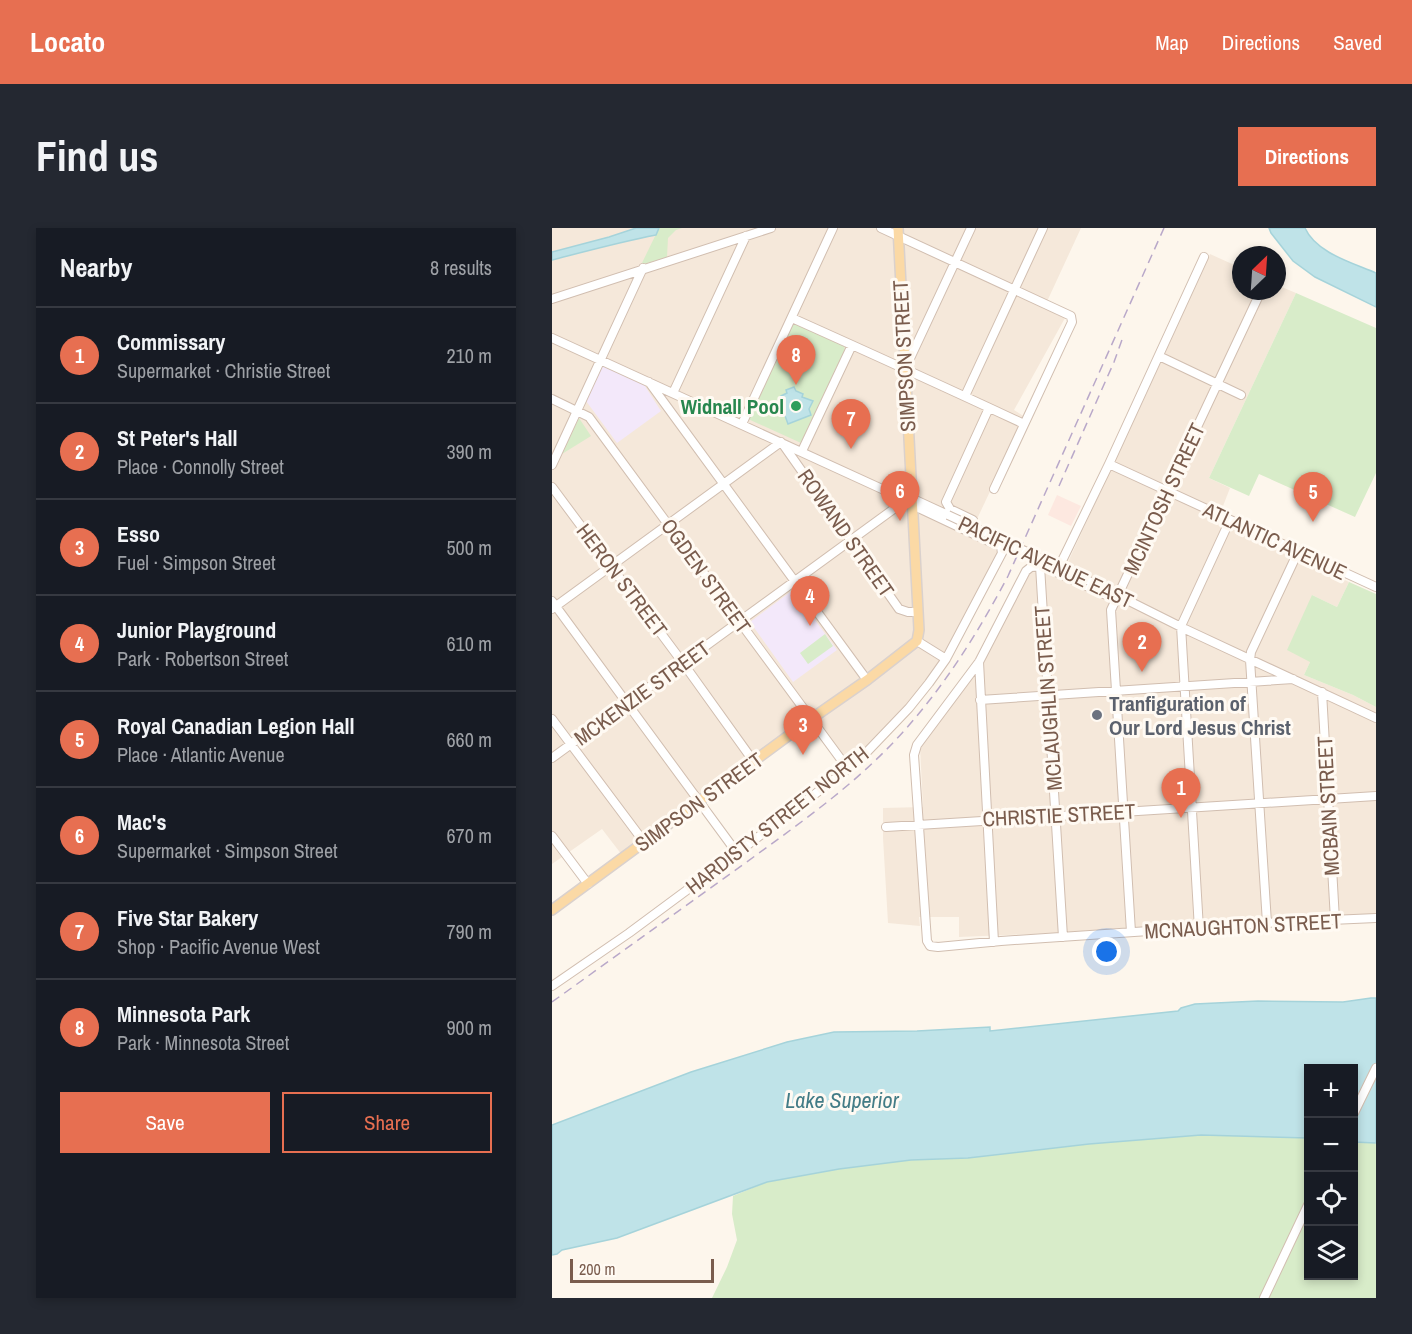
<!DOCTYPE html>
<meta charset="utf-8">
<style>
body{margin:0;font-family:"Archivo Narrow",sans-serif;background:#242831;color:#f1f3f6}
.controls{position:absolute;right:18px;bottom:18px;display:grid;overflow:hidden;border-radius:0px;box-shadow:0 3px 9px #0003}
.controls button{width:54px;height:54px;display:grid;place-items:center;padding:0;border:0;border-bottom:2px solid #363941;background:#171b24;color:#f1f3f6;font:30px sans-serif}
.compass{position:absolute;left:680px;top:18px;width:54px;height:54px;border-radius:50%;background:#171b24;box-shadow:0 3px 9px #0003;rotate:25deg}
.scale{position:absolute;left:18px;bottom:15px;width:144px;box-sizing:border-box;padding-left:6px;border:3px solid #7a5c4d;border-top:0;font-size:16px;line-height:21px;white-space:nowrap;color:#7a5c4d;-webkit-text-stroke:4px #fffaf3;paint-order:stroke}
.you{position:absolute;left:555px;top:724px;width:21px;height:21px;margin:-15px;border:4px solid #fff;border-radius:50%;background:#1a73e8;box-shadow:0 0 0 9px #1a73e833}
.badge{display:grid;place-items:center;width:39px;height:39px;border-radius:50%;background:#e76f51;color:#fff;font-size:20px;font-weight:700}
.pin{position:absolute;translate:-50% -50px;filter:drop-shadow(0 2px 3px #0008)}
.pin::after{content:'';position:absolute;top:32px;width:21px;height:18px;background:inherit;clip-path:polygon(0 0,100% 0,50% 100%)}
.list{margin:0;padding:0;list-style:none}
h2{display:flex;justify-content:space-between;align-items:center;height:78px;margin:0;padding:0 24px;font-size:26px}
h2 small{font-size:20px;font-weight:400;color:#9ea1a6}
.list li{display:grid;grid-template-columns:39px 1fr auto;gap:18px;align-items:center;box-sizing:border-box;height:96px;padding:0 24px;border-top:2px solid #363941}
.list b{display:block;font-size:22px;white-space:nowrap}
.list p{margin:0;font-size:20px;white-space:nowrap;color:#9ea1a6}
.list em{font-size:20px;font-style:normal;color:#9ea1a6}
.actions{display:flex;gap:12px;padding:18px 24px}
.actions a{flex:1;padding:14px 0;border:2px solid #e76f51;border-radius:0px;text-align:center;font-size:21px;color:#e76f51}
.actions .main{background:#e76f51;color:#fff}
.icon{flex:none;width:33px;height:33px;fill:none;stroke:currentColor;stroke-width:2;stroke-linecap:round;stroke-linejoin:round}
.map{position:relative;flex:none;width:824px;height:1070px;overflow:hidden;border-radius:0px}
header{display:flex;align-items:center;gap:36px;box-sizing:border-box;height:84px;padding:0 30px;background:#e76f51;color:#fff}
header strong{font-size:28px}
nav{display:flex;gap:33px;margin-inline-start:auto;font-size:21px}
.intro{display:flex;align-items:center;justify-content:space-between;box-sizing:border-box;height:144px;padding:0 36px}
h1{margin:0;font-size:42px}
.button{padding:15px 27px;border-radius:0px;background:#e76f51;color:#fff;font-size:21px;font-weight:700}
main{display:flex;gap:36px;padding:0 36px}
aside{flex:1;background:#171b24;border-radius:0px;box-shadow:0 3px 9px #0003}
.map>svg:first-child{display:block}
</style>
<header>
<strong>Locato</strong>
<nav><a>Map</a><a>Directions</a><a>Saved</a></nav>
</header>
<div class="intro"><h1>Find us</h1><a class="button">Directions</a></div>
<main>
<aside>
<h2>Nearby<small>8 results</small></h2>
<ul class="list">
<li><span class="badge">1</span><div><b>Commissary</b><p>Supermarket · Christie Street</p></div><em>210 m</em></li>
<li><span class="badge">2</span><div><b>St Peter's Hall</b><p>Place · Connolly Street</p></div><em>390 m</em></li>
<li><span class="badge">3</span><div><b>Esso</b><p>Fuel · Simpson Street</p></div><em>500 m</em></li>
<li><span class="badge">4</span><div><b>Junior Playground</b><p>Park · Robertson Street</p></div><em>610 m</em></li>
<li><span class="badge">5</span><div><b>Royal Canadian Legion Hall</b><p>Place · Atlantic Avenue</p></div><em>660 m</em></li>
<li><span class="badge">6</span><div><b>Mac's</b><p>Supermarket · Simpson Street</p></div><em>670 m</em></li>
<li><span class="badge">7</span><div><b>Five Star Bakery</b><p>Shop · Pacific Avenue West</p></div><em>790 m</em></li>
<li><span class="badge">8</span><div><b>Minnesota Park</b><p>Park · Minnesota Street</p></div><em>900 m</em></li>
</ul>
<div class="actions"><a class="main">Save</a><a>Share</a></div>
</aside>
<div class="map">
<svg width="824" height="1070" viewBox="0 0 824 1070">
<rect width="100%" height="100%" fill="#fdf6ec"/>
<path fill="#f5e8da" d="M0,0H529L492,80L513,90L462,182L473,189L417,308L449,325L412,396L373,457L333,503L296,537L260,487L70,627L50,601L0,636Z
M658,26L689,40V63H725V57L744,65L657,250L678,260L666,291L797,354L785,379L760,367L758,434L752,447L801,467L824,479V686L638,698L573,700L503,705L407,709V689H367L368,698L336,695L331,610V580L371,579L368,519L432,432L476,344L499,345L509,349L612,127Z"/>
<path fill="#fde8e0" d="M505,267L529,278L519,298L496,287Z"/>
<path fill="#f3e8fa" d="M51,137L91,155L109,183L65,215L34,173Z
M241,362L285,422L241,454L198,394Z"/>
<path fill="#d8ecc9" d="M107,0H130L124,2L116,10L115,29L89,37Z
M744,65L824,100V245L803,289L707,246L697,268L657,250Z
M242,95L292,116L293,123L249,215L196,191L240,97Z
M27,190L39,208L10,226Z
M797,354L824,366V479L801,467L752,447L758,434L735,422L760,367L785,379Z
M273,406L281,418L256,436L248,425Z
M649,907L756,910V1048H802V914L824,915V1070H160L175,1039L185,1012L180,986L181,968L215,954L287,941L359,932L416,930L537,916Z"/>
<path fill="#bfe3e8" stroke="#a5d3da" stroke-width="1.5" d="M84,0H107L104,7C68,14 35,23 0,32V24L57,9Z
M717,0H753C764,25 801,35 824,45V79L763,49L741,33L719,5Z
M242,159L244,163L251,166L250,169L261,173L257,181L259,187L236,196L228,174L230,171L229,168L235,165L234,162Z
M819,770H824V915L802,914V840H756V910L649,907L537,916L416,930L359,932L287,941L215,954L65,1010L10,1022L5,1026L0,1027V897L139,844L235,814L282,804L365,803L438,799V803L626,783L629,780L643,776L706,773L791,774Z"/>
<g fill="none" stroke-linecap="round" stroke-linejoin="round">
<g stroke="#d1beb0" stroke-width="10">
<path id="minor" d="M329,0L519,88L520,94L442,261
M652,29L557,236L508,337L479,339L474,343L427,434L365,517L362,527L375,713L378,718L386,719L449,713L715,695L824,690
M0,71L219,0
M240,90C318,125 395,160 472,196
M0,110L354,272L359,270L396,287
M607,128L689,167
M353,141L419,0
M97,154L315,452
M121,165L194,8
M413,168L491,0
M0,171L37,189L296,541
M190,196L281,0
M230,215L347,381L356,384H366
M250,223L300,117
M557,236L824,359
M0,237L91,40
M0,259L131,435L202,534
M421,292L398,281L394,274L437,180
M488,338L511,709
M493,339L565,372
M537,353L633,401L824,490
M0,373L185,625
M0,381L229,214
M365,413L394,431
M427,434L442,714
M770,464L783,692
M428,472L741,451
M0,491L92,614
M0,530L354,272
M334,599L824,568
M0,608L36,656
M715,695L698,432L699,424L746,324
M647,701L629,398L678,292
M579,704L559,382L709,63
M0,758L77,705L185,625L296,541L312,527L357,480L377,455L394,431L450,325L449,319L360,277
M802,885L824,840
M712,1070L756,977"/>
</g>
<g stroke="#dad1cd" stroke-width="12">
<path id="major" d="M0,682L259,491L315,452L365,413L367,402L346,0"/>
</g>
<use href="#minor" stroke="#fff" stroke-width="8"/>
<use href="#major" stroke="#fbd9a5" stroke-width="9"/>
<path stroke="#b9a8c9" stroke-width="1.5" stroke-dasharray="9 6" stroke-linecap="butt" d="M507,258L562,134L571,109
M0,774C64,728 128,682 192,636C252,592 309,553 358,496C397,451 428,401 456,348L612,0"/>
<g stroke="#d1beb0" stroke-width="10" stroke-linecap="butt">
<path id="minor-bridge" d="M396,287L537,353"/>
</g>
<use href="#minor-bridge" stroke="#fff" stroke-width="8"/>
</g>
<circle fill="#2e9e5b" stroke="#fffaf3" stroke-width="2" cx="244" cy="178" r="6"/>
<circle fill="#6b7280" stroke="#fffaf3" stroke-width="2" cx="545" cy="487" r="6"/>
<g text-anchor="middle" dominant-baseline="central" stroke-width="6" stroke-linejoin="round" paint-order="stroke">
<g font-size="21" fill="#7a5c4d" stroke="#fffaf3">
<text transform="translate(352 128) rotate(-93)">SIMPSON STREET</text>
<text transform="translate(612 271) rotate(-65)">MCINTOSH STREET</text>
<text transform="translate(294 305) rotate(55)">ROWAND STREET</text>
<text transform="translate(723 313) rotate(25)">ATLANTIC AVENUE</text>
<text transform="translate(494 334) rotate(25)">PACIFIC AVENUE EAST</text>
<text transform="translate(154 348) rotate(54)">OGDEN STREET</text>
<text transform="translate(70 352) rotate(53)">HERON STREET</text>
<text transform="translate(90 465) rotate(-36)">MCKENZIE STREET</text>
<text transform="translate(496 470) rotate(-94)">MCLAUGHLIN STREET</text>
<text transform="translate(147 574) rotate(-36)">SIMPSON STREET</text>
<text transform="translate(776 578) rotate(-93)">MCBAIN STREET</text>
<text transform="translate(507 587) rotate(-3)">CHRISTIE STREET</text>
<text transform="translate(225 592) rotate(-38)">HARDISTY STREET NORTH</text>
<text transform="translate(691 698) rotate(-3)">MCNAUGHTON STREET</text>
</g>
<g font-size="21" font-weight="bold" fill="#27864d" stroke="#fffaf3" text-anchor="end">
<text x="232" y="178">Widnall Pool</text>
</g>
<g font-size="21" font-weight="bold" fill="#5b616d" stroke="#fffaf3" text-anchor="start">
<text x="557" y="475">Tranfiguration of<tspan x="557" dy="24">Our Lord Jesus Christ</tspan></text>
</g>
<g font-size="22" font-style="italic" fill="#437c86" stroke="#fffaf3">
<text x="290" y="872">Lake Superior</text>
</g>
</g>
</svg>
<div class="controls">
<button>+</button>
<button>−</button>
<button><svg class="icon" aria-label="locate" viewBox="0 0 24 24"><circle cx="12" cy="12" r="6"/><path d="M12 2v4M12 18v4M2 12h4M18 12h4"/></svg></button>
<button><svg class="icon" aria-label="layers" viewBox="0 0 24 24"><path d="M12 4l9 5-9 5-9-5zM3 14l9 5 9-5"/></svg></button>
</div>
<svg class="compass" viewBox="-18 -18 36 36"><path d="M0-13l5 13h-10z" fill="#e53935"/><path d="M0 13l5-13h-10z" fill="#9ea1a6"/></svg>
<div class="scale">200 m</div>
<div class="you"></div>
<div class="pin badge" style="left:629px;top:590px">1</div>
<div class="pin badge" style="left:590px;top:444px">2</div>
<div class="pin badge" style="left:251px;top:527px">3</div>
<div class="pin badge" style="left:258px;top:398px">4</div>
<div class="pin badge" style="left:761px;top:294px">5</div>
<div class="pin badge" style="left:348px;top:293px">6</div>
<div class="pin badge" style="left:299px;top:221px">7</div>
<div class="pin badge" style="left:244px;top:157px">8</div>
</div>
</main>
